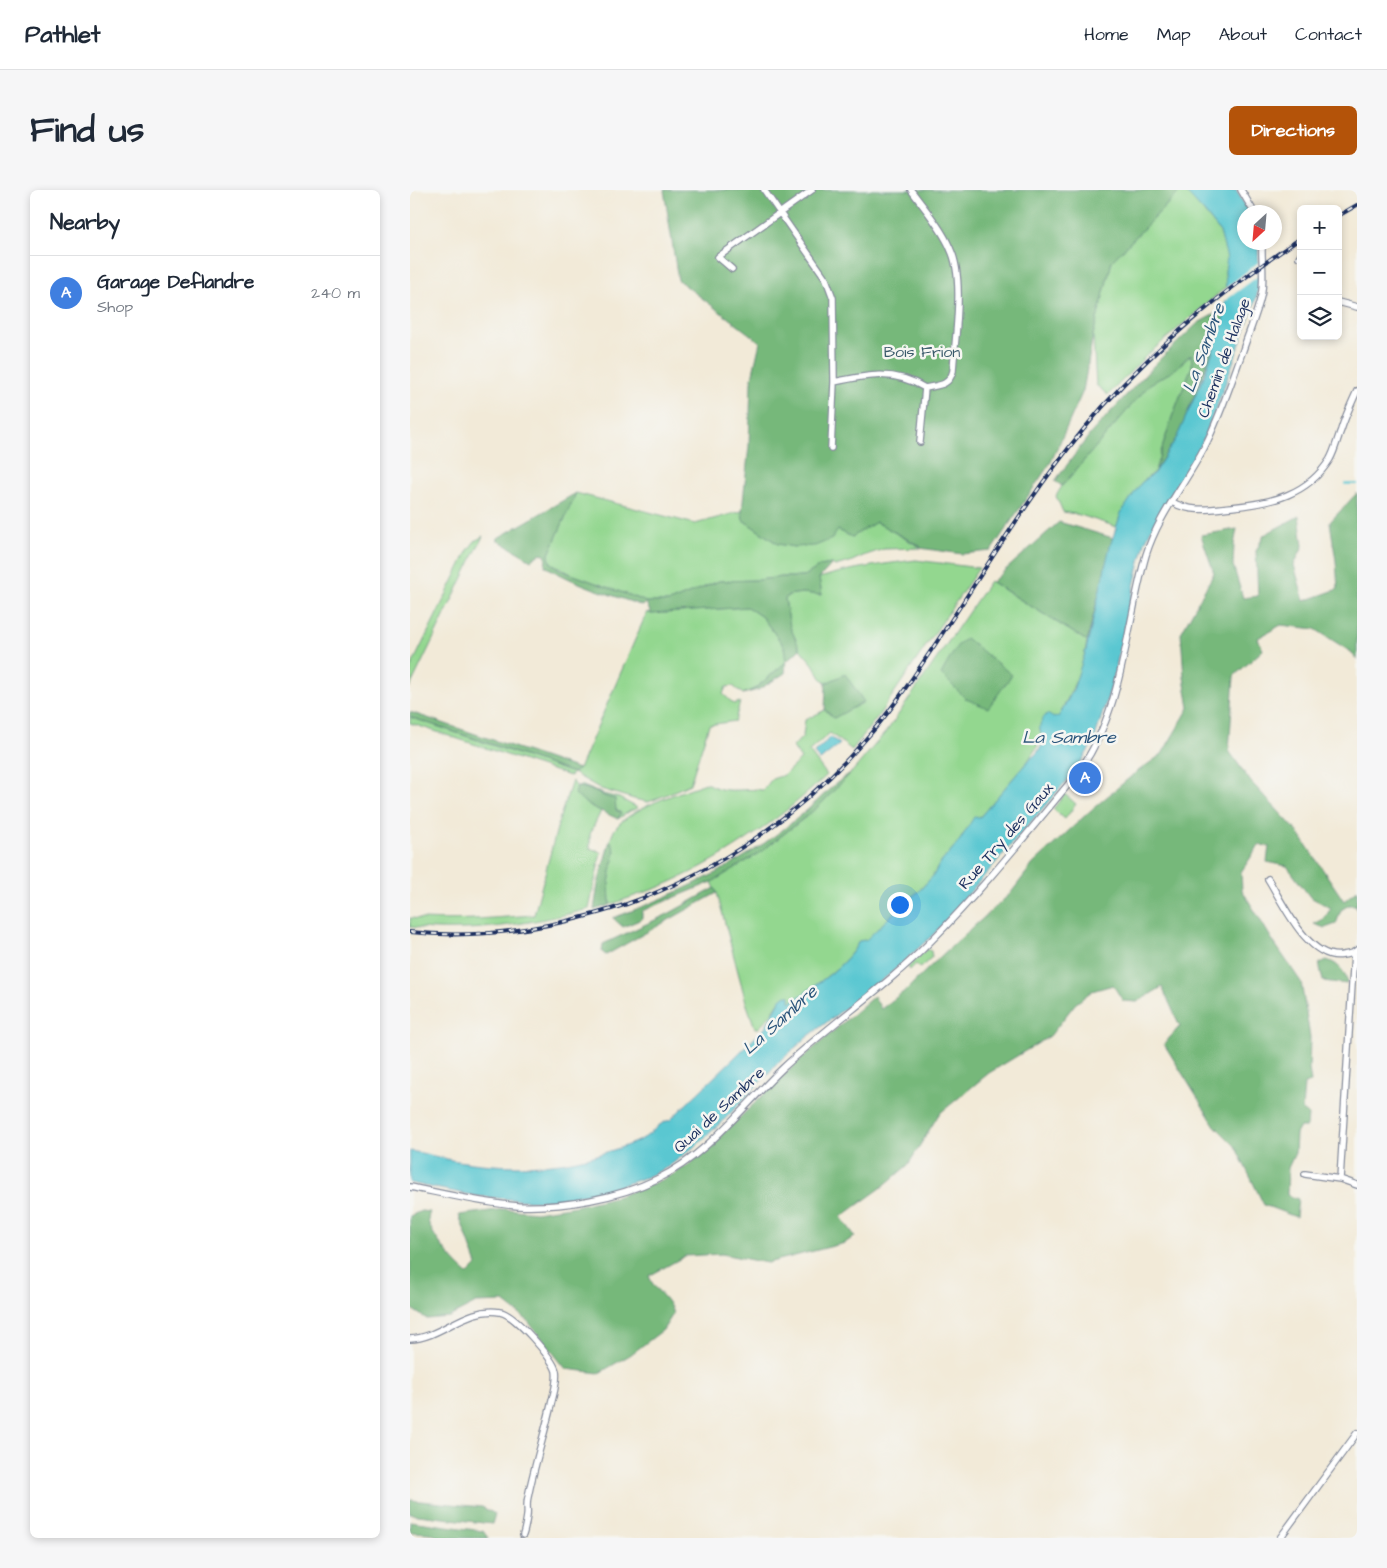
<!DOCTYPE html>
<meta charset="utf-8">
<style>
body{margin:0;font-family:"Architects Daughter",sans-serif;background:#f6f6f7;color:#1f2937}
.controls{position:absolute;right:15px;top:15px;display:grid;overflow:hidden;border-radius:8px;box-shadow:0 2px 8px #0003}
.controls button{width:45px;height:45px;display:grid;place-items:center;padding:0;border:0;border-bottom:1px solid #e0e1e3;background:#fff;color:#1f2937;font:25px sans-serif}
.compass{position:absolute;left:827px;top:15px;width:45px;height:45px;border-radius:50%;background:#fff;box-shadow:0 2px 8px #0003;rotate:206deg}
.you{position:absolute;left:489px;top:714px;width:18px;height:18px;margin:-12px;border:4px solid #fff;border-radius:50%;background:#1a73e8;box-shadow:0 0 0 8px #1a73e833}
.badge{display:grid;place-items:center;width:32px;height:32px;border-radius:50%;background:#b45309;color:#fff;font-size:16px;font-weight:700}
.pin{position:absolute;translate:-50% -50%;border:2px solid #fff;box-shadow:0 1px 5px #0006}
.list{margin:0;padding:0;list-style:none}
h2{display:flex;justify-content:space-between;align-items:center;height:65px;margin:0;padding:0 20px;font-size:21px}
h2 small{font-size:16px;font-weight:400;color:#747a83}
.list li{display:grid;grid-template-columns:32px 1fr auto;gap:15px;align-items:center;box-sizing:border-box;height:75px;padding:0 20px;border-top:1px solid #e0e1e3}
.list b{display:block;font-size:19px;white-space:nowrap}
.list p{margin:0;font-size:16px;white-space:nowrap;color:#747a83}
.list em{font-size:16px;font-style:normal;color:#747a83}
.icon{flex:none;width:28px;height:28px;fill:none;stroke:currentColor;stroke-width:2;stroke-linecap:round;stroke-linejoin:round}
.map{position:relative;flex:none;width:947px;height:1348px;overflow:hidden;border-radius:8px}
header{display:flex;align-items:center;gap:30px;box-sizing:border-box;height:70px;padding:0 25px;background:#fff;border-bottom:1px solid #e0e1e3}
header strong{font-size:24px}
nav{display:flex;gap:28px;margin-inline-start:auto;font-size:18px}
.intro{display:flex;align-items:center;justify-content:space-between;box-sizing:border-box;height:120px;padding:0 30px}
h1{margin:0;font-size:35px}
.button{padding:12px 22px;border-radius:8px;background:#b45309;color:#fff;font-size:18px;font-weight:700}
main{display:flex;gap:30px;padding:0 30px}
aside{flex:1;background:#fff;border-radius:8px;box-shadow:0 2px 8px #0003}
.map>svg:first-child{display:block}
</style>
<header>
<strong>Pathlet</strong>
<nav><a>Home</a><a>Map</a><a>About</a><a>Contact</a></nav>
</header>
<div class="intro"><h1>Find us</h1><a class="button">Directions</a></div>
<main>
<aside>
<h2>Nearby<small></small></h2>
<ul class="list">
<li><span class="badge" style="background:#3f7fe0">A</span><div><b>Garage Deflandre</b><p>Shop</p></div><em>240 m</em></li>
</ul>
</aside>
<div class="map">
<svg width="947" height="1348" viewBox="0 0 947 1348">
<rect width="100%" height="100%" fill="#f6f6f2"/>
<filter id="ink" filterUnits="userSpaceOnUse"><feTurbulence type="fractalNoise" baseFrequency=".02" numOctaves="2"/><feDisplacementMap in="SourceGraphic" scale="10" xChannelSelector="R" yChannelSelector="G"/><feConvolveMatrix kernelMatrix="1 2 1 2 8 2 1 2 1" color-interpolation-filters="sRGB"/></filter>
<filter id="wash" filterUnits="userSpaceOnUse"><feTurbulence type="fractalNoise" baseFrequency=".0096" numOctaves="4" result="noise"/><feDisplacementMap in="SourceGraphic" scale="20" xChannelSelector="R" yChannelSelector="G"/><feGaussianBlur stdDeviation="1.12" result="paint"/><feColorMatrix in="noise" values="0 0 0 0 0 0 0 0 0 0 0 0 0 0 0 0 0 1.4 0 .05"/><feComposite in="paint" operator="in"/></filter>
<g filter="url(#wash)">
<rect width="100%" height="100%" fill="#f2ead8"/>
<path fill="#93d78f" stroke="#578376" d="M771,0H774L780,5L810,42L818,68L815,81L816,97L736,166L698,205L686,195L683,145L702,71Z
M782,164V176L762,227L745,281L731,293L711,323L707,337L670,325L653,322L646,306L652,296L738,194L763,181Z
M166,303L285,334L332,321L333,330L368,354L384,357L428,340L442,347L466,332L510,357V358L474,359L453,366L440,372L425,376L422,374L410,376L393,387H372L348,390L309,391L259,412H235L227,408L161,384L140,372L139,364Z
M73,346L0,497V479L58,360L65,351Z
M506,370L569,378L469,525L442,560L420,543L399,561L417,585C367,632 310,672 247,698C231,704 215,709 200,715L199,693L204,661L200,650C202,646 203,642 205,639C218,619 273,601 296,593C300,595 306,598 311,599C325,602 339,598 353,600L362,589L374,585L391,569L383,557L393,546L395,530L415,520L425,528L435,485L416,493L411,488L403,474L390,459L380,437L375,409L378,405L392,403L412,405L409,388C441,378 473,374 506,370Z
M580,391L677,451C674,477 661,502 649,526L644,528L634,550L630,552L618,571L570,627L564,628L550,650L529,675L523,686L509,701L494,713L456,750L449,751C438,775 402,797 381,813L371,809L362,823L349,838H345L336,812L307,703L302,692L348,664L397,626L442,582L479,538Z
M337,417L352,427L374,456L376,472L346,498L333,504L323,496L316,497L313,504L324,514L330,512L325,531L299,535L280,594L244,610L238,612L224,609L191,599L163,583L160,586L0,533V527L163,583L169,579L237,422L241,424Z
M162,591L167,597L178,615L191,621L180,644V658L191,662L179,719C119,734 62,744 0,737V728C42,732 82,728 124,725L150,627Z
M171,595L193,604L209,608L228,618L220,621L208,629L211,623L206,620L204,609C192,607 181,597 168,597Z
M655,604L666,614L655,629L643,619Z
M517,759L521,761L522,767L510,778L506,774L500,780L498,777Z"/>
<path fill="#76b87a" stroke="#48746c" d="M254,0H771L702,71L683,145L673,201L641,272L581,361L552,364L510,358V356L466,332L442,347L428,340L422,349L405,356L384,357L368,354L333,330L332,321L339,256L341,192L350,152L268,90Z
M814,119L813,133L773,234L767,247L745,281L762,227L782,176L781,164L763,181L740,194L652,296L645,291L681,243L748,171L788,133Z
M166,303L139,364L140,372L151,380L161,384L227,408L236,412H259L309,391L348,390L372,387H393L410,376L422,374L409,388L412,405L392,403L378,405L375,409L380,437L390,459L376,472L375,483L348,500L333,504L346,498L376,472L374,456L352,427L337,417L241,424L236,413L233,416C202,405 164,394 135,376L136,366L131,363L121,370L86,349Z
M947,303V470L941,462L905,439L871,435L848,448L853,460L824,486L819,561L841,592L887,641L934,711L947,700V720L946,715H939L931,720L926,734L915,738L904,734L914,729L921,718L900,707L877,676L857,672L859,656L849,655L831,682L832,700L863,751L891,792L900,847L899,879L901,892L894,894L892,920L898,924L897,937H890L886,944L885,963L878,978L877,1005L888,1009L886,1027L854,1015L825,956L805,936L754,854L770,836L752,797L727,812L713,811L703,795L682,801L665,814L640,846L579,883L529,924L498,975L471,998L431,1027L445,1046L435,1053L357,1073L312,1064L275,1066L239,1086C245,1103 259,1106 263,1124L253,1140L220,1165L189,1183L156,1179L117,1130L94,1112L66,1113L39,1127L17,1129L0,1118V1026L11,1021L20,1022C19,1024 18,1028 18,1030C21,1046 46,1075 58,1084L67,1075L49,1025L95,1019L126,1022L166,1016L209,1006L247,992L264,984L281,973L308,948L390,870L464,806L471,819L496,800L532,765L600,704L623,674L680,621L724,584L752,564L779,518L774,487L771,443L804,383L791,345L827,339L824,355L823,375L833,408L848,406L846,361L854,345L889,326L893,356L884,375L894,411L928,399L926,371L920,332Z
M649,332L703,348L677,451L582,392Z
M556,448L602,485L578,518L556,509L531,484L547,456Z
M435,484L454,512L424,528L415,520L416,493Z
M0,522L169,579L163,583L72,551L0,527Z
M442,582L408,617L348,664L302,692L232,721V729L213,737L203,728C259,707 314,683 363,647C374,639 385,630 396,621C411,608 425,592 442,582Z
M167,597C180,597 191,607 205,609L206,620L211,623L208,629L178,615L165,604Z
M200,650L205,660L199,693L200,715L184,720L188,694Z
M305,698L307,703L196,765L192,762L193,754L258,724Z
M917,770C929,774 936,782 937,794L913,791L909,773Z
M0,1310L72,1317L85,1324L82,1334L0,1324Z
M0,1331L73,1341L78,1348H31L20,1343L0,1342Z"/>
<path fill="#5ac7d1" stroke="#3a7b98" d="M774,0H826L839,22H834V52L848,53L849,98L845,112L809,211L789,259L745,331L735,352L727,383L702,494L683,553L665,581L524,744L480,784L396,848L368,873L316,928L289,953L258,977L237,987L206,997L179,1004L135,1011L109,1010L66,1006L0,993V961C14,963 27,967 41,970C96,979 147,979 200,961C210,958 222,954 232,949C242,944 249,932 260,930L355,838L371,809L376,805L380,806V811L381,812C403,797 438,775 449,751L456,750L494,713L509,701L523,686L529,675L550,650L564,627H570L618,571L626,564L636,550C627,542 628,533 637,524L644,528L649,526L663,500L676,460L700,356L711,323L731,293L744,283L767,247L793,188L813,133L816,97L815,81L817,68L810,42L795,23Z
M420,547L430,554L410,570L404,563L413,555Z"/>
<path fill="#f2ead8" d="M850,71L851,84L812,113L813,100Z"/>
<g fill="none" stroke-linecap="round" stroke-linejoin="round">
<path stroke="#5ac7d1" stroke-width="2" d="M935,294H947"/>
</g>
</g>
<g filter="url(#ink)">
<g fill="none" stroke-linecap="round" stroke-linejoin="round">
<g stroke="#868c9b" stroke-width="8">
<path id="street" d="M354,0L416,89L423,108L424,192L421,258
M501,0C514,18 531,37 540,58C555,88 545,146 543,181C539,196 529,195 515,198
M831,0L844,22
M889,67L891,68
M322,79L308,67L402,0
M928,112L947,117
M424,192C457,185 484,179 515,198
M510,252L515,198
M762,312C781,323 801,319 822,317C861,313 898,305 920,269C925,260 927,250 931,240C935,227 941,214 947,201
M858,689C873,713 899,772 933,765C938,764 943,764 947,760
M895,984L930,989L947,995
M930,989L944,762
M0,997C35,1004 72,1013 108,1016C152,1018 208,1008 247,989C298,965 333,916 373,878C420,834 475,798 520,752C572,700 619,641 667,584C714,521 715,438 736,365C748,326 775,294 794,258C810,227 821,193 833,160C839,142 847,124 851,106C855,90 851,69 852,52
M0,1149C32,1148 56,1116 90,1122C104,1124 143,1168 146,1181C148,1192 143,1205 141,1215C134,1246 124,1276 118,1307C116,1314 118,1320 117,1326C116,1333 115,1339 113,1345
M870,1348L947,1243"/>
</g>
<use href="#street" stroke="#fff" stroke-width="5.5"/>
<g stroke="#1b2f5e" stroke-width="4">
<path id="rail" d="M928,26L947,15
M0,742C72,750 148,737 217,714C309,681 390,625 454,551C478,525 498,495 518,465C569,390 615,311 673,240C735,164 809,103 891,48"/>
</g>
<use href="#rail" stroke="#f6f6f2" stroke-width="2" stroke-dasharray="5.5" stroke-linecap="butt"/>
</g>
</g>
<g text-anchor="middle" dominant-baseline="central" stroke-width="5" stroke-linejoin="round" paint-order="stroke">
<g font-size="16" fill="#39596a" stroke="#f6f6f2">
<text x="512" y="162">Bois Frion</text>
</g>
<g font-size="16" fill="#1b2f5e" stroke="#f6f6f2">
<text transform="translate(814 168) rotate(-70)">Chemin de Halage</text>
<text transform="translate(596 646) rotate(-49)">Rue Try des Gaux</text>
<text transform="translate(309 920) rotate(-43)">Quai de Sambre</text>
</g>
<g font-size="18" font-style="italic" fill="#2b557b" stroke="#f6f6f2">
<text transform="translate(794 158) rotate(-70)">La Sambre</text>
<text x="659" y="547">La Sambre</text>
<text transform="translate(370 830) rotate(-42)">La Sambre</text>
</g>
</g>
</svg>
<div class="controls">
<button>+</button>
<button>−</button>
<button><svg class="icon" aria-label="layers" viewBox="0 0 24 24"><path d="M12 4l9 5-9 5-9-5zM3 14l9 5 9-5"/></svg></button>
</div>
<svg class="compass" viewBox="-18 -18 36 36"><path d="M0-13l5 13h-10z" fill="#e53935"/><path d="M0 13l5-13h-10z" fill="#747a83"/></svg>
<div class="you"></div>
<div class="pin badge" style="left:675px;top:588px;background:#3f7fe0">A</div>
</div>
</main>
